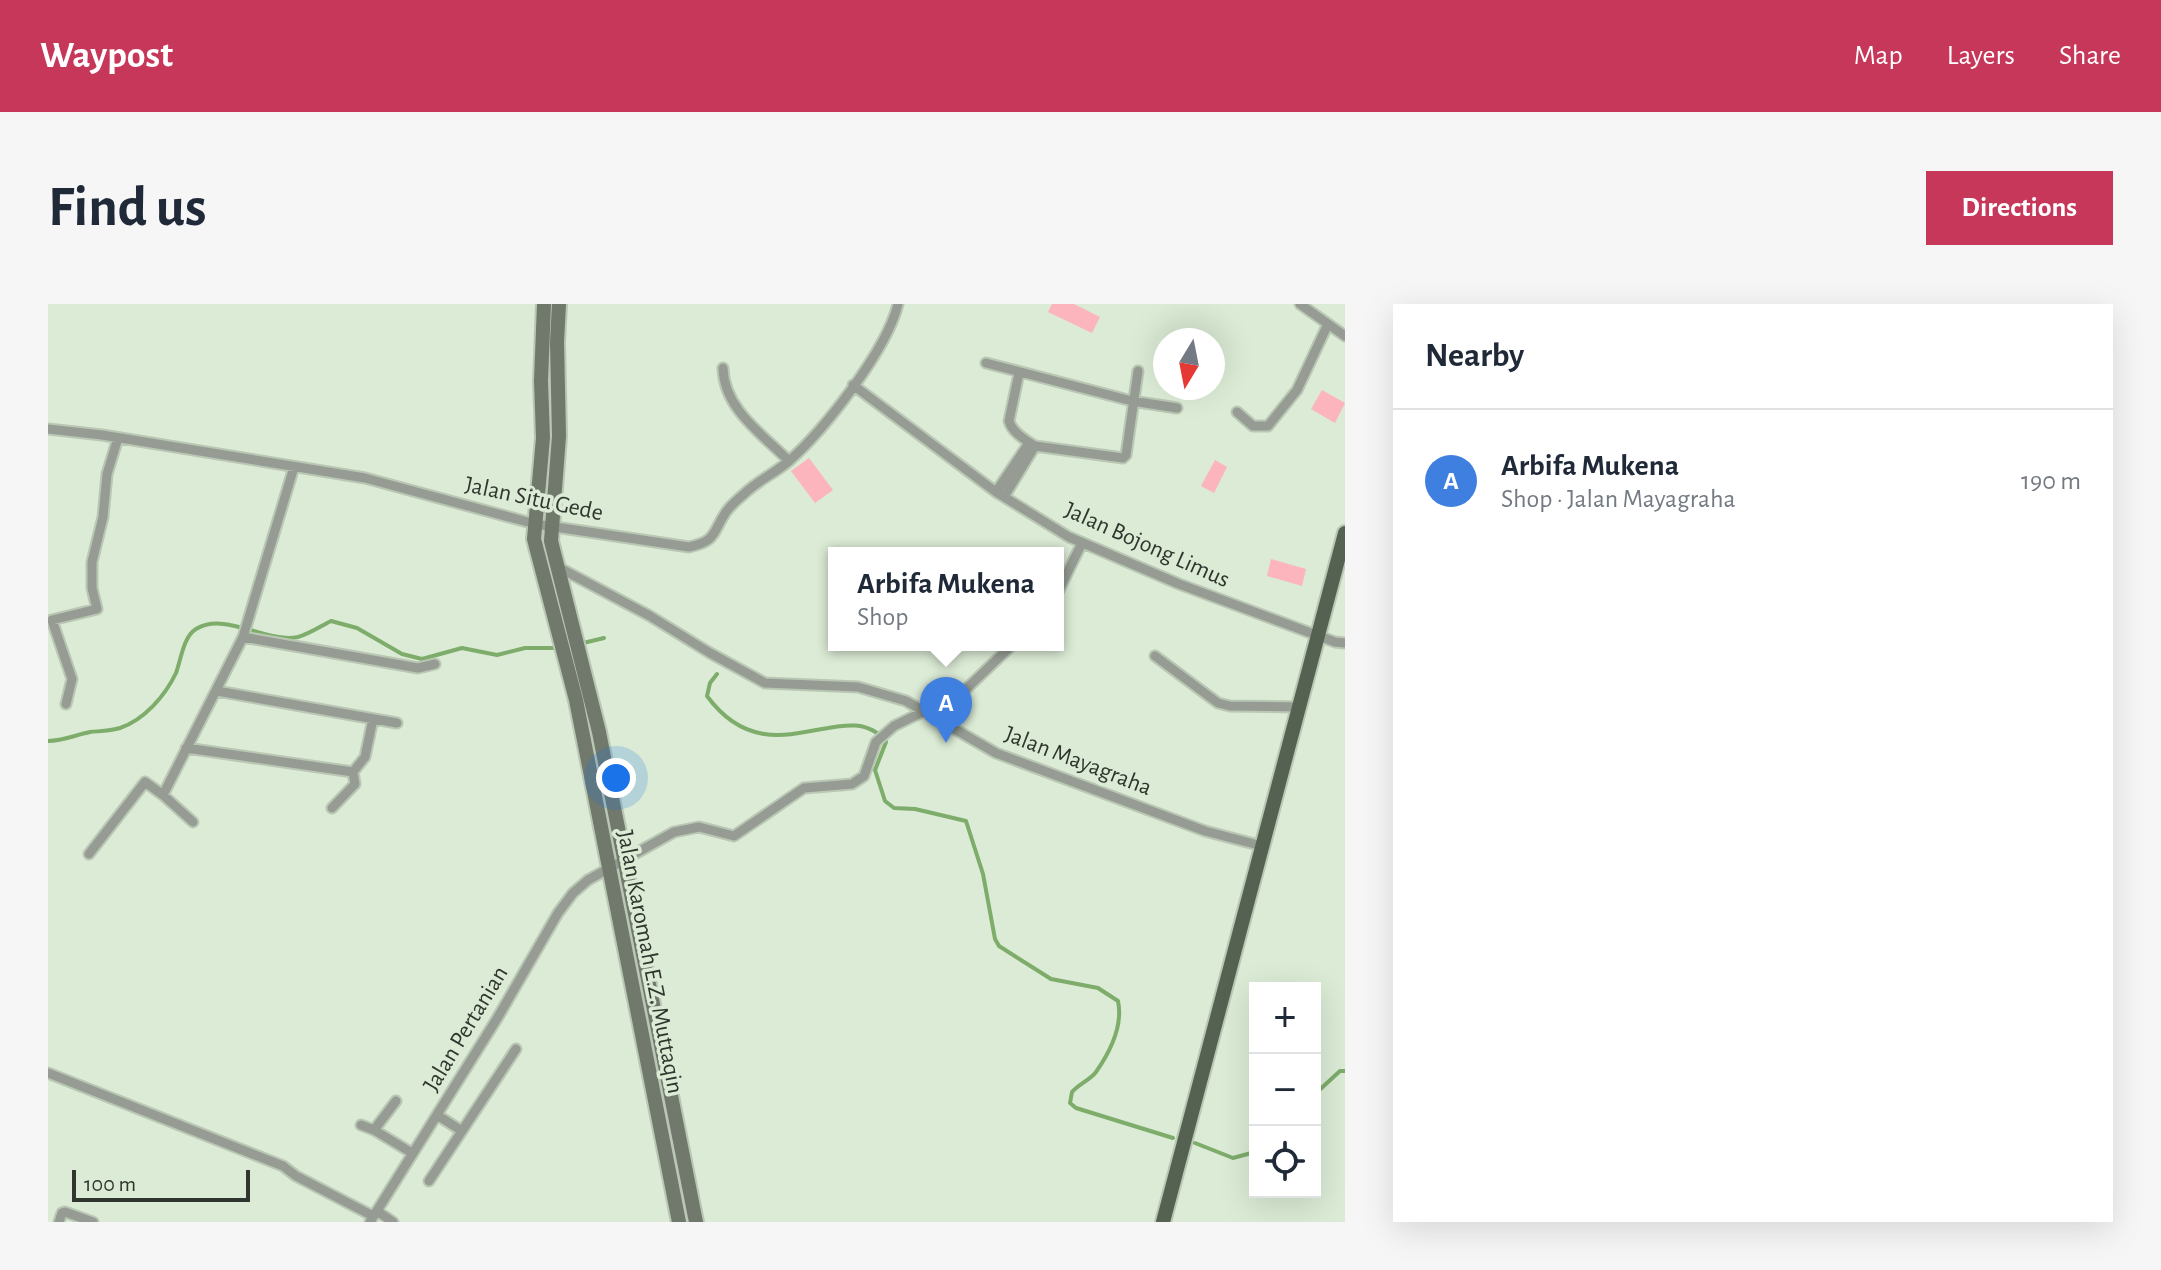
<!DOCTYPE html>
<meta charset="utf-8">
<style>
body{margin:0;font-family:"Alegreya Sans",sans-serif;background:#f6f6f7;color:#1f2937}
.controls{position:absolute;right:24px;bottom:24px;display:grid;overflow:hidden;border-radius:0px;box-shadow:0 8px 32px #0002}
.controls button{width:72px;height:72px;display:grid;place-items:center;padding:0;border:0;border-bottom:2px solid #e0e1e3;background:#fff;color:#1f2937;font:40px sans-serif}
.compass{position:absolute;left:1105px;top:24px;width:72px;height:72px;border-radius:50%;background:#fff;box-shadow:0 8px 32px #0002;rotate:190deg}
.scale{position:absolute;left:24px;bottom:20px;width:178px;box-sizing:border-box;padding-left:8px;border:4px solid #30362e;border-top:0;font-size:22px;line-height:28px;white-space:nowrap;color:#30362e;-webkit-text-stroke:6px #dbebd5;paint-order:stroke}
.you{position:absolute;left:568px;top:474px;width:28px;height:28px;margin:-20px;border:6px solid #fff;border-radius:50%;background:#1a73e8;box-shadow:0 0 0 12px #1a73e833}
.badge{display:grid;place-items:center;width:52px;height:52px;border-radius:50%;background:#c6375a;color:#fff;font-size:26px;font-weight:700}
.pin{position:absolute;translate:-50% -66px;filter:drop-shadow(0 2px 4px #0008)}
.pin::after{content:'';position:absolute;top:42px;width:28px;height:24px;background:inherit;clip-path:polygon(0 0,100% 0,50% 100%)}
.popup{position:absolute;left:780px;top:243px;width:236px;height:104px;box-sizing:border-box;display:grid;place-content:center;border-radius:0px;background:#fff;filter:drop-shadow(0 2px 6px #0005);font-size:26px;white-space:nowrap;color:#747a83}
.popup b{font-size:30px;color:#1f2937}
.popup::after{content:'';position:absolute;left:50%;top:100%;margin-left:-16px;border:16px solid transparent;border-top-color:#fff}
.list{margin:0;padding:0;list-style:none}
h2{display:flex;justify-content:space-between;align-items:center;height:104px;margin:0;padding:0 32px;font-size:34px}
h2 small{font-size:26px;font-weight:400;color:#747a83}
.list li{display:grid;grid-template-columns:52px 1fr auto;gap:24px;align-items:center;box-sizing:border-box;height:144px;padding:0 32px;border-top:2px solid #e0e1e3}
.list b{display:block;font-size:30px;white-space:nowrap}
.list p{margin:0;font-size:26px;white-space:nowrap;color:#747a83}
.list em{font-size:26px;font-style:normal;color:#747a83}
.icon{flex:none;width:44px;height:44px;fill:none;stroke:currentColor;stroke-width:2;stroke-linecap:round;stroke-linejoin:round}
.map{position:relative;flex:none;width:1297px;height:918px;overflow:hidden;border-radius:0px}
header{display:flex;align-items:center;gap:48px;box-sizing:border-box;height:112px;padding:0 40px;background:#c6375a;color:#fff}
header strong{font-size:38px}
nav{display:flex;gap:44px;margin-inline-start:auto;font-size:28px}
.intro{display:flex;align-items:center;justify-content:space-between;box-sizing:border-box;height:192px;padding:0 48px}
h1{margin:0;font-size:56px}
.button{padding:20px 36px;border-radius:0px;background:#c6375a;color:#fff;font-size:28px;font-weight:700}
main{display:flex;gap:48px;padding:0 48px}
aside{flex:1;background:#fff;border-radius:0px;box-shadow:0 8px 32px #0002}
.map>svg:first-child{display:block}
</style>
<header>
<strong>Waypost</strong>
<nav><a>Map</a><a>Layers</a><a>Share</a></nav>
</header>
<div class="intro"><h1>Find us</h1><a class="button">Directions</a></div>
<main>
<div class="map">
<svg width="1297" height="918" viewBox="0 0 1297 918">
<rect width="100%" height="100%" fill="#dbebd5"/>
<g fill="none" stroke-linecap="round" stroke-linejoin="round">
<path stroke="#7dac6b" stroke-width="4" d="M531,340L556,334
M669,370L662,379L659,392C722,478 799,387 838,438L827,466L837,497L846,504L867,505L918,517L935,570L947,635L951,642L1003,675L1050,684L1070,697C1075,721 1062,748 1048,768C1042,776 1031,780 1024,788L1022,799L1028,804L1125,834
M0,437C15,437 27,431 42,428C52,427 62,427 72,424C96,416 117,392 128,369C133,356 135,333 148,325C177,307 220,340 250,333C261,330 273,322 283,317L309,324L354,350L374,355L414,344L449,351L477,344H511
M1267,790L1292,767H1297
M1147,839L1185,854L1207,848"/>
</g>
<path fill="#fcb4bd" d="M1004,0H1026L1052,13L1044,29L1000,8Z
M1274,86L1297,99L1287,119L1263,105Z
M761,154L785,186L767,199L743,167Z
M1167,156L1179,163L1166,189L1153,182Z
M1223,255L1258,265L1254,282L1219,272Z"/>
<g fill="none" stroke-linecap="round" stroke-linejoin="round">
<g stroke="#b9c7b4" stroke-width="13">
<path id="street" d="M1252,0L1297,32
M938,59L1084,97L1129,104
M675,64C676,105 714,130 741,157
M971,69L961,117C964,128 977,136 987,142L1075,154L1078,151L1090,67
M805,81L948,188L1021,233L1131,280L1287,338L1297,339
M1189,108L1205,122H1220L1249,86L1280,20
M0,125L54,131L317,174L487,220L641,243C669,237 664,229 678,208C683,201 690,195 696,190C709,177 727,169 741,157C776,126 839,46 850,0
M948,188L981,139
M956,193L987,142
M508,262L602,312L662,349L717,379L810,383L858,397L948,449L1157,527L1214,542
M1010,288L1034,239
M195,333L370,364L387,360
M1107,352L1170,399L1182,402L1252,403
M169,387L349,419
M18,400L24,375L4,316L49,305L44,284V258L55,213L59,170L70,134
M138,444L305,468L307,480L284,504
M305,468L317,453L325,415
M115,491L145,518
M41,550L97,478L115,491L195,333L246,163
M0,769L235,862L248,872L325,912
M348,797L326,826L364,849
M389,811L414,827
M313,821L326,826
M381,877L468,745
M329,907L345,918
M11,918L14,909L17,908L45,918
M322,918L450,713L510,609L525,589L540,576L626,528L651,523L686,532L756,484L804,480L816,472L828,438L846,422L915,388L964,341"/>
</g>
<g stroke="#b9c7b4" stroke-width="18">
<path id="secondary" d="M496,0L493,77L495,134L486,235L528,396L631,918
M511,0L509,38L511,132L503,237L551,428L648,918"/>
</g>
<g stroke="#b9c7b4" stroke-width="18">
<path id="primary" d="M1115,918L1297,229"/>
</g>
<use href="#street" stroke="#969c93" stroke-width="9"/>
<use href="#secondary" stroke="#70796c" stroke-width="14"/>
<use href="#primary" stroke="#556151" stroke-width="14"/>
</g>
<g text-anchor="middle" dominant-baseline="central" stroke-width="7" stroke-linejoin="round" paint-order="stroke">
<g font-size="24" fill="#30362e" stroke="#dbebd5">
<text transform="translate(486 195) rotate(12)">Jalan Situ Gede</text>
<text transform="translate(1099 241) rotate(24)">Jalan Bojong Limus</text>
<text transform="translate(1030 457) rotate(21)">Jalan Mayagraha</text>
<text transform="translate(602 658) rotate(79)">Jalan Karomah E.Z. Muttaqin</text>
<text transform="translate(418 725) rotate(-59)">Jalan Pertanian</text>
</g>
</g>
</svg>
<div class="controls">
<button>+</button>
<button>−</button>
<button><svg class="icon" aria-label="locate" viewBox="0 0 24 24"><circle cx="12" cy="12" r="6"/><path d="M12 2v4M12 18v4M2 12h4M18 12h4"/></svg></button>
</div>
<svg class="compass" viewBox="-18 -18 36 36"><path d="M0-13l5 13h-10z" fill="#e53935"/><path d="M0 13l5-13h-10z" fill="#747a83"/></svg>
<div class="scale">100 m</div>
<div class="you"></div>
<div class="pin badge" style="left:898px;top:439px;background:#3f7fe0">A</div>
<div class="popup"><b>Arbifa Mukena</b>Shop</div>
</div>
<aside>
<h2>Nearby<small></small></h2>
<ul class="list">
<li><span class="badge" style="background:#3f7fe0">A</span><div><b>Arbifa Mukena</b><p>Shop · Jalan Mayagraha</p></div><em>190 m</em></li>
</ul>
</aside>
</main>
